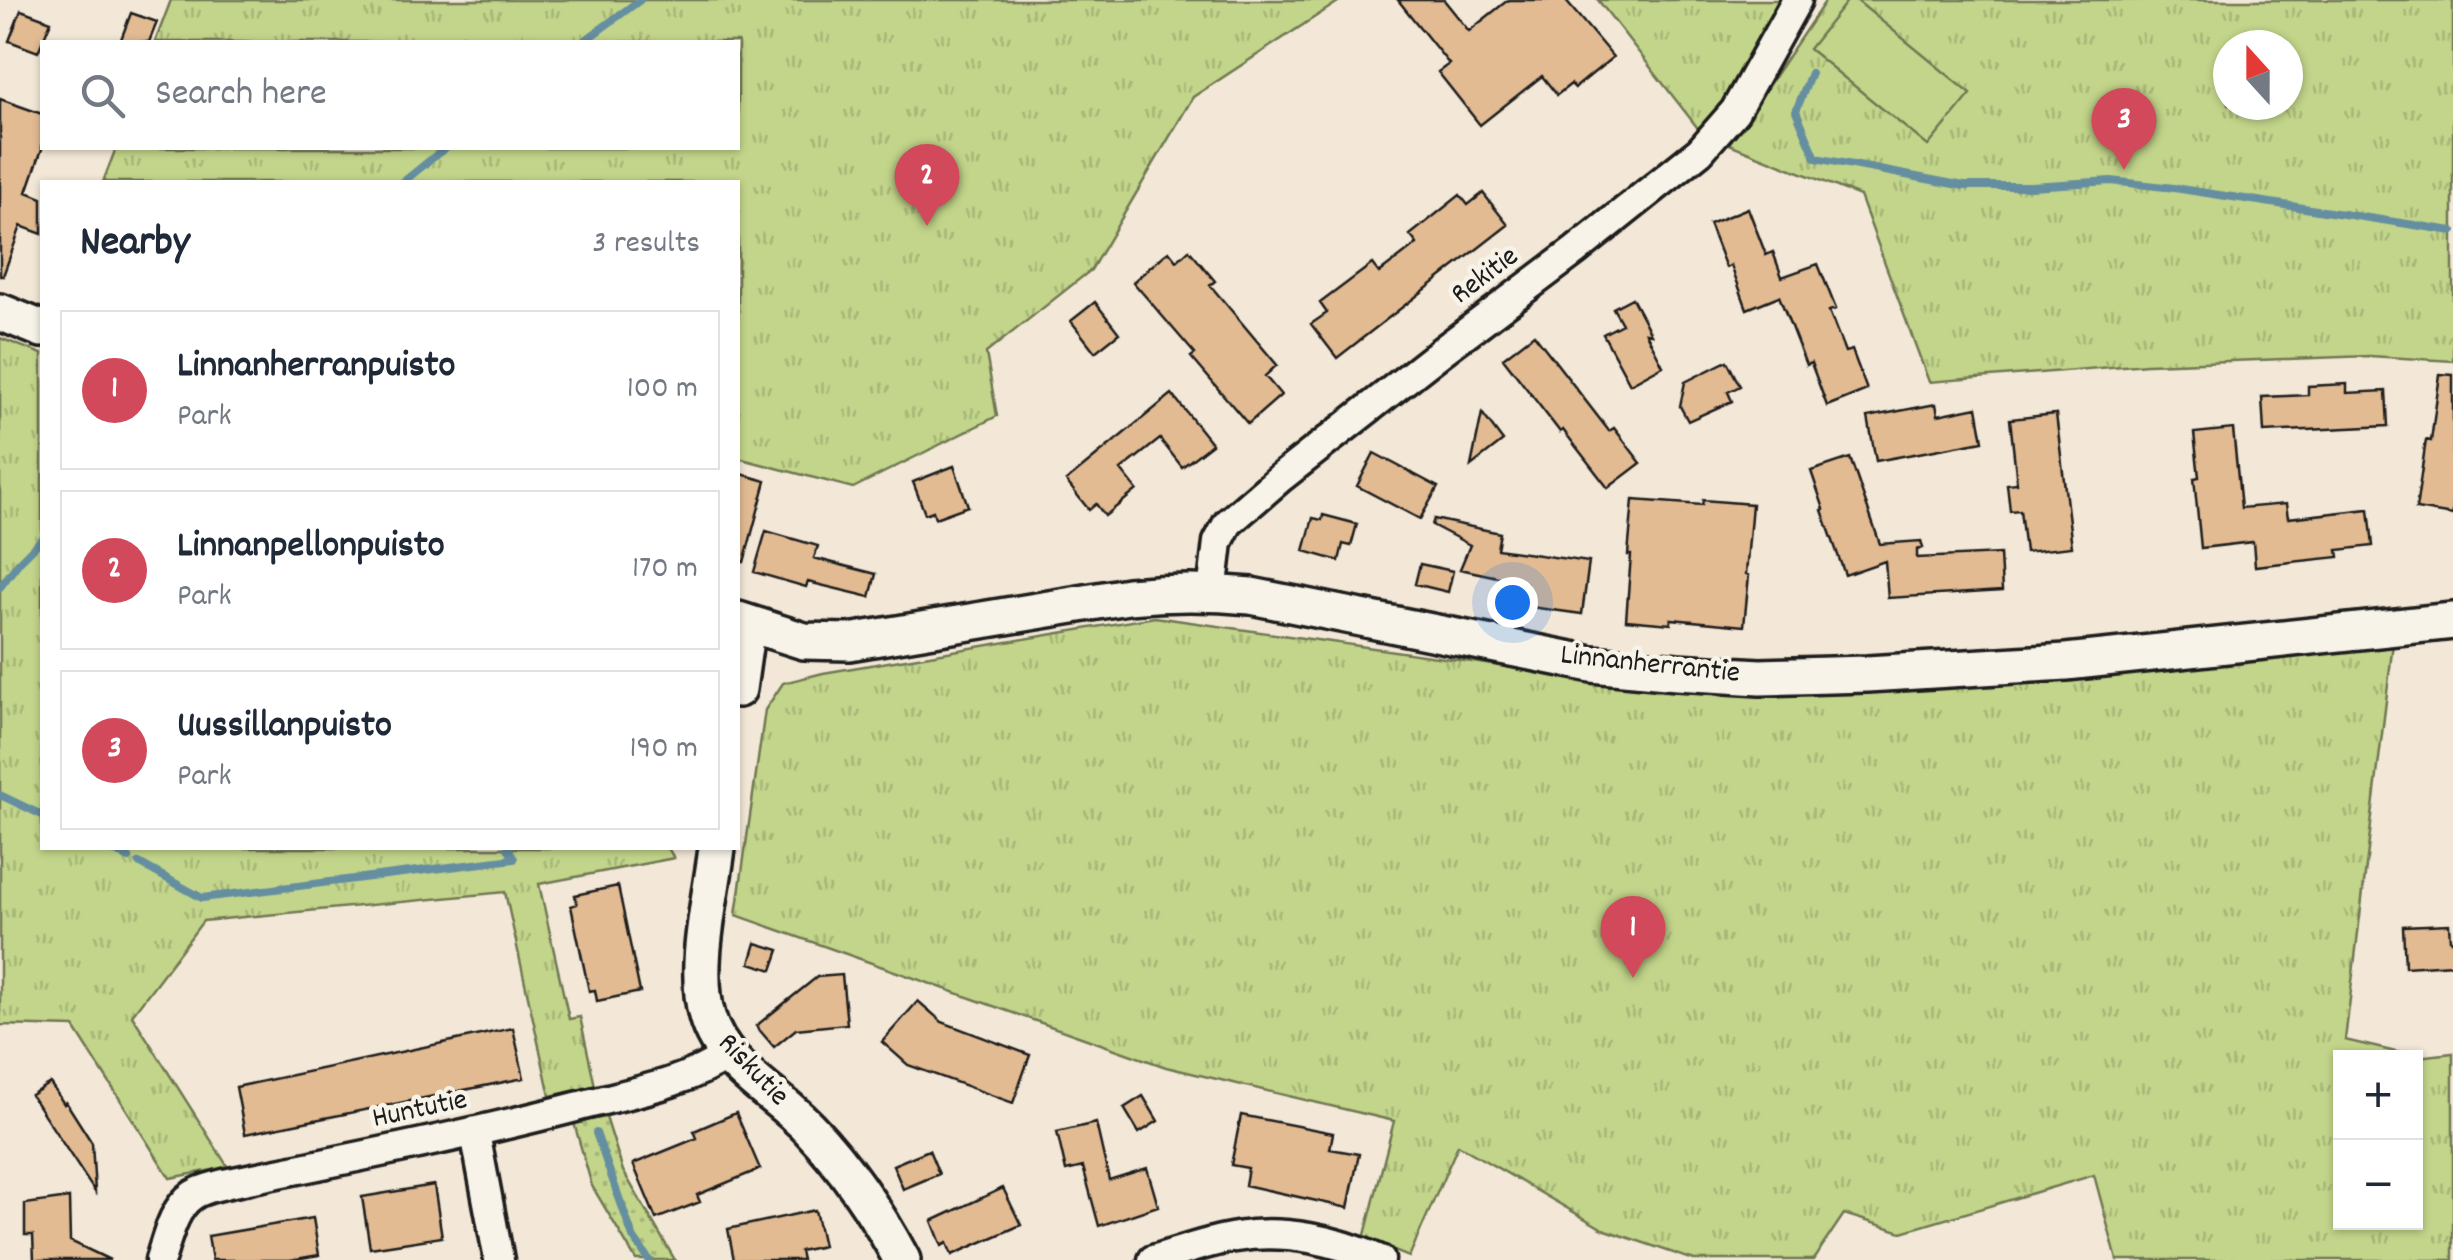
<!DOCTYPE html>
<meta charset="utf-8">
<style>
body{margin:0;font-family:Dekko,sans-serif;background:#f2f2f3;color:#1f2937}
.controls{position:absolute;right:30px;bottom:30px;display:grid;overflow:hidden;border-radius:0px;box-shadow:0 2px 8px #0004}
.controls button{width:90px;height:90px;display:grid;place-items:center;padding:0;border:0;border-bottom:2px solid #e0e1e3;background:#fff;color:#1f2937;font:50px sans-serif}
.compass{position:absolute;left:2213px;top:30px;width:90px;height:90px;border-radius:50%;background:#fff;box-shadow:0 2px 8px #0004;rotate:339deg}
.you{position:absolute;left:1512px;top:602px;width:35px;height:35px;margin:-25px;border:8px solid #fff;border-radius:50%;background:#1a73e8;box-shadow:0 0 0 15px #1a73e833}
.badge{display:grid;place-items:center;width:65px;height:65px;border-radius:50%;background:#d1495b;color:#fff;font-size:32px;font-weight:700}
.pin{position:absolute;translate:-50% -82px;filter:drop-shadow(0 2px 5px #0008)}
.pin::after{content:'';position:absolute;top:52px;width:35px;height:30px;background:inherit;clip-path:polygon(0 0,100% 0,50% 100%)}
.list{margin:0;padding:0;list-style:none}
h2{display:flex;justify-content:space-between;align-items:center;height:130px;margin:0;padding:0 40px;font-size:42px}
h2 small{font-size:32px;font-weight:400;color:#747a83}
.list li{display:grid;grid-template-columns:65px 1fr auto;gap:30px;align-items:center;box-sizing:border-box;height:160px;margin:0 20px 20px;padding:0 20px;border:2px solid #e0e1e3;border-radius:0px}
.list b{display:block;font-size:38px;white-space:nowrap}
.list p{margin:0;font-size:32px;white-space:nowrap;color:#747a83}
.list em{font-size:32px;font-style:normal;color:#747a83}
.icon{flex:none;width:55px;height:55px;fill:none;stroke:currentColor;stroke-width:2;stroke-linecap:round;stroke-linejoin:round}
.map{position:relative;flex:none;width:2453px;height:1260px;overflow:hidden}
.search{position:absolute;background:#fff;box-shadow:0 2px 8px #0004;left:40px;top:40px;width:700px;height:110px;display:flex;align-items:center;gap:25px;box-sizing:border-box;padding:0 35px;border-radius:0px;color:#747a83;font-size:38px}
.panel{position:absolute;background:#fff;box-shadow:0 2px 8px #0004;left:40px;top:180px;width:700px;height:670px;border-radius:0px}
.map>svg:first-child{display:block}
</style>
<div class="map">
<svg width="2453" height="1260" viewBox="0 0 2453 1260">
<defs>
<pattern id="grass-dots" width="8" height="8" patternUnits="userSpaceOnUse" patternTransform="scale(2.5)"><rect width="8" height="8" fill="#c2d58a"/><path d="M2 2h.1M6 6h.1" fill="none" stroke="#a6b676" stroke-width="1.8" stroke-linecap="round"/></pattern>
<pattern id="park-tufts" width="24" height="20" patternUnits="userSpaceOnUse" patternTransform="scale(2.5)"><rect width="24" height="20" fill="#c2d58a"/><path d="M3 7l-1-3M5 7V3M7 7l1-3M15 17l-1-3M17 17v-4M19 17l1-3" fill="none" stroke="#a6b676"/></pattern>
</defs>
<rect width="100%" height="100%" fill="#f3e8d7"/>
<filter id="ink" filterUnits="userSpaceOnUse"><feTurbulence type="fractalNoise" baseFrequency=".01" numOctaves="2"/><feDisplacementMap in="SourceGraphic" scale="20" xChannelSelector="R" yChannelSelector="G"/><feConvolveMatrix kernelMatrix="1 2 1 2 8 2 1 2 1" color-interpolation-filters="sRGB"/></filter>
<g filter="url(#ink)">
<path fill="url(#grass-dots)" stroke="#6f7853" stroke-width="2.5" d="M606,1117L623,1171L675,1260H636L592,1186L574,1123Z"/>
<path fill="url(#park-tufts)" stroke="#6f7853" stroke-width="2.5" fill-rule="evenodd" d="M171,0H1341L1193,97L1091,270L986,353L997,416L853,488L738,458V182H103L116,148H738V42H155Z
M1598,0H1780L1707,140Z
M1826,0H2453V361L2369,356L2147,364L1929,382L1860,196L1729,144ZM2228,45H2288V105H2228Z
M0,338L42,354V848H668L674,858L539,884L569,1019L580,1017L595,1086L550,1096L505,892L203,921L132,1015L228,1167L170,1178L74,1027L0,1025Z
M1155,617L1626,684L2393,643L2345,1040L2417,1057L2453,1053V1260H2117L2094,1175L1902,1232L1844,1214L1813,1260H1694L1603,1229L1458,1145L1409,1257L1364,1239L1394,1121L1166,1067L736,915L765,710L783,683L823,673ZM2340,1058H2416V1222H2340Z"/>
<path fill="#c2d58a" stroke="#6f7853" stroke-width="2.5" d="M1848,0H1856L1971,94L1928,146L1809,49Z"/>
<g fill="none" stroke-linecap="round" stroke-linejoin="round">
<path stroke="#658fa0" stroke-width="8" d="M583,42L640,0
M1811,73L1796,111L1816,158L1964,186H2031L2111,181L2174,188L2453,231
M403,182L445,148
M0,587L19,562L42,539
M0,795L42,815
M108,848L129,858
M139,863L202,898L514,859L508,848
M596,1133L633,1237L649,1260"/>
</g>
<path fill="#e2bb93" stroke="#1c1c1c" stroke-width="2.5" d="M1398,0H1444L1469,31L1508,0H1565L1613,57L1575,88L1571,84L1557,95L1542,76L1480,125L1438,72L1449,64Z
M21,10L51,21L38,52L9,41Z
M131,13L157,22L149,42H120Z
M0,99L42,114V149L27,192L42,198V234L21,226L3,276H0Z
M1483,193L1508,225L1337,358L1311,324L1327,313L1320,303L1372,264L1379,273L1417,244L1410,235L1460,195L1468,205Z
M1748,208L1766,255L1773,252L1782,277L1818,264L1836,309L1829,311L1845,352L1852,350L1867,390L1827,406L1811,363L1806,365L1779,296L1747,309L1731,265L1726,268L1709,224Z
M1189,250L1215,281L1210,285L1277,365L1265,376L1281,395L1248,424L1191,357L1195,354L1133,282L1169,251L1177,261Z
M1632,298L1651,334L1646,333L1663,366L1630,384L1603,334L1622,324L1613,308Z
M1095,302L1119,333L1095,352L1071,321Z
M1534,334L1609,431L1614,428L1641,463L1608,488L1563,430L1560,432L1503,358Z
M1727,361L1740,386L1728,392L1732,401L1688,421L1680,406L1685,382Z
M2440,374L2453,375V515L2416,509L2426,440L2431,441Z
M2347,384V393L2386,391L2388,426L2264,432L2262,397L2308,395V386Z
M1172,394L1212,444L1182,467L1160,439L1121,470L1137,490L1105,516L1096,504L1089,510L1066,481Z
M1936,404L1938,415L1977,407L1983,441L1876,461L1868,417Z
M1482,413L1503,441L1471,466Z
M2056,414L2072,547L2025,552L2020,510L2010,511L2007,484L2017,483L2010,419Z
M2233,429L2241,508L2286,504L2288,518L2369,509L2373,546L2338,550L2339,557L2255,566L2253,542L2201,548L2194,478L2199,477L2194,433Z
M1374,453L1438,487L1420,519L1357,486Z
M1850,458L1880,544L1921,541L1923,548L1917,550V558L2000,554L2002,591L1888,598L1885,561L1845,575L1822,510L1824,509L1811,471Z
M954,466L968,506L935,518L933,511L925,514L913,482Z
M738,473L766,481L744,562L738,561Z
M1633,500L1702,505L1703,500L1752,504L1746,574L1749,575L1744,626L1671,619V624L1626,620L1631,555H1628Z
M1323,515L1357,524L1351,546L1343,544L1339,561L1304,551L1313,518L1322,520Z
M1434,519L1500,533L1497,549L1589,562L1582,614L1523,606L1526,583L1460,569L1470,545L1432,525Z
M766,531L818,546L814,558L876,574L870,597L808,582L806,587L754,572Z
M1420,564L1453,571L1448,592L1415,584Z
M618,886L640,992L597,1001L595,990L589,991L571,906L577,904L575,895Z
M2449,924L2450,940H2453V964L2405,967L2403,926Z
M756,943L779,950L772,970L750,963Z
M842,975L847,1024L796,1029L774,1047L756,1026L817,977Z
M918,1001L942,1022L1030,1055L1013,1103L908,1065L882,1042Z
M513,1028L524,1078L245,1134L236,1087Z
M50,1083L64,1104L66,1102L92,1143L95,1192L31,1095Z
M1143,1096L1158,1121L1139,1133L1124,1108Z
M736,1113L760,1169L697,1195L700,1202L656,1219L633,1164L697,1138L694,1131Z
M1241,1115L1333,1133L1330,1149L1359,1154L1348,1208L1245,1185L1248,1168L1231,1165Z
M1096,1123L1109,1180L1147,1168L1158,1206L1099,1226L1083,1167L1066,1171L1057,1132Z
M929,1150L939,1174L903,1189L893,1165Z
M434,1185L442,1237L370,1248L362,1197Z
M1003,1188L1021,1225L952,1255L947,1243L942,1246L932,1221Z
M69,1198L70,1241L110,1260H34L33,1235H25V1204Z
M815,1210L823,1246L800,1251L802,1260H734L728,1229Z
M313,1218L319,1255L290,1260H212L208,1236Z"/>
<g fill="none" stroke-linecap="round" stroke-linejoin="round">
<g stroke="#1c1c1c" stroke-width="35">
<path id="minor" d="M1212,593L1218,542L1228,523L1280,478L1442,351L1575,251L1700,151L1735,111L1797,0
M475,1133L499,1260
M160,1260C167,1239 173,1208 193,1195C202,1189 214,1187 224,1184C342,1160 460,1137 576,1107C628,1093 683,1085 728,1055
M1153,1260C1180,1252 1208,1241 1236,1237C1284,1229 1336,1240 1380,1260"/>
</g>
<g stroke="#1c1c1c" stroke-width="42">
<path id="tertiary" d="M0,312L42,329
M738,620L804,641L849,642L1128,596C1170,592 1210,592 1251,596L1592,664L1677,672L1760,677L1867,674L2066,662L2453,621
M738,689L747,625
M717,848C711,898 693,967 707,1016C721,1067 775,1092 809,1128C846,1167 877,1213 902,1260"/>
</g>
<use href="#minor" stroke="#f7f3e8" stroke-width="28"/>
<use href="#tertiary" stroke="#f7f3e8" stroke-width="35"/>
</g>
</g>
<g text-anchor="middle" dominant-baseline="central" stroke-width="9" stroke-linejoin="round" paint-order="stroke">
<g font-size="30" fill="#1c1c1c" stroke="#f7f3e8">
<text transform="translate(1486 277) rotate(-37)">Rekitie</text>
<text transform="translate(1650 666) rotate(6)">Linnanherrantie</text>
<text transform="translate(752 1071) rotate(46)">Riskutie</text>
<text transform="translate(420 1111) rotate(-12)">Huntutie</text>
</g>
</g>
</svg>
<div class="controls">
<button>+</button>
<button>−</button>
</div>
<svg class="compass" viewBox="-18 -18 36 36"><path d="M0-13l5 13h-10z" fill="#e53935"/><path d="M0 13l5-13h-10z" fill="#747a83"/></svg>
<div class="you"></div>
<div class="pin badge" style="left:1633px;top:978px">1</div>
<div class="pin badge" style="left:927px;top:226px">2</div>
<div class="pin badge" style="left:2124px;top:170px">3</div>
<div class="search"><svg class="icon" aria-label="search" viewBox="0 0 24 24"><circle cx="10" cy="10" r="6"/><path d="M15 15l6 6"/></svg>Search here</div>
<section class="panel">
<h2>Nearby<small>3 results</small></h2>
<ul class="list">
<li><span class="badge">1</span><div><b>Linnanherranpuisto</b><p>Park</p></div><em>100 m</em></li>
<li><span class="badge">2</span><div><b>Linnanpellonpuisto</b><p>Park</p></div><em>170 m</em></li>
<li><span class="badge">3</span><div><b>Uussillanpuisto</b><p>Park</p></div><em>190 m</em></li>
</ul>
</section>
</div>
